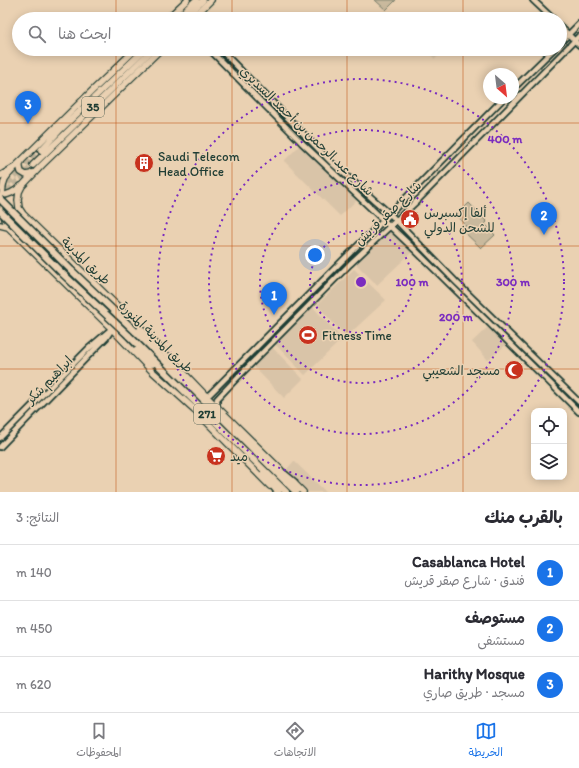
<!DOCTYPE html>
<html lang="ar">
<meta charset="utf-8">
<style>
body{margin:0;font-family:Itim,"Playpen Sans Arabic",sans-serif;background:#f2f2f3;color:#2b2b33;direction:rtl}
.controls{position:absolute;right:12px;bottom:12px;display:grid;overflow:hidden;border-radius:8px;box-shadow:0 2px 10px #0003}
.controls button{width:36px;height:36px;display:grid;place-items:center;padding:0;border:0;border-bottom:1px solid #e1e1e2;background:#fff;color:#2b2b33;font:20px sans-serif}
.compass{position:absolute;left:483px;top:68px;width:36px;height:36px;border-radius:50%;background:#fff;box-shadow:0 2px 10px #0003;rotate:152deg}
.you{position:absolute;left:315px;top:255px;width:14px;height:14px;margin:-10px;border:3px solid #fff;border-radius:50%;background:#1a73e8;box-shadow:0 0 0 6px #1a73e833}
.badge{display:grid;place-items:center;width:26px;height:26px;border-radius:50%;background:#1a73e8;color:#fff;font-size:13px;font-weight:700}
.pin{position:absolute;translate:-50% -33px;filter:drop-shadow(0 1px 2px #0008)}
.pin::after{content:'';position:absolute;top:21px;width:14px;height:12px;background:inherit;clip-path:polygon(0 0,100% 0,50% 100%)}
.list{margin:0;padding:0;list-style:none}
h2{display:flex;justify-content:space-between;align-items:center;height:52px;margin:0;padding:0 16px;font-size:17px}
h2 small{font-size:13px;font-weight:400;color:#7c7c81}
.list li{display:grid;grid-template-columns:26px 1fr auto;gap:12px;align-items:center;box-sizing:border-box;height:56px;padding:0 16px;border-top:1px solid #e1e1e2}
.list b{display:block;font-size:15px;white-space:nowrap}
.list p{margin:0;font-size:13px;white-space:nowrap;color:#7c7c81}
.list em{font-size:13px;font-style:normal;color:#7c7c81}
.icon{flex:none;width:22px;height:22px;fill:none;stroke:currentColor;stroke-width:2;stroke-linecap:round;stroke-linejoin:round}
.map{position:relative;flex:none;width:579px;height:492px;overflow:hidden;direction:ltr}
.search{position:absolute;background:#fff;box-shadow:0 2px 10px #0003;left:12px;right:12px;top:12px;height:44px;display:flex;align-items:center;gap:10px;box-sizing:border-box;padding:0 14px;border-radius:22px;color:#7c7c81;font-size:15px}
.sheet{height:220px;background:#fff}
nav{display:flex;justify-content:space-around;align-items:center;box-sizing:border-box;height:56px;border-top:1px solid #e1e1e2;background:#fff;font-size:11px;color:#7c7c81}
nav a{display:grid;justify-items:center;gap:2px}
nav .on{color:#1a73e8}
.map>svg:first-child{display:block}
</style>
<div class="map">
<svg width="579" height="492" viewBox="0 0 579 492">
<rect width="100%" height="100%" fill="#ead1b2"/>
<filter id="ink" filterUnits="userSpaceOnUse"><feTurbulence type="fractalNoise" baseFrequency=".025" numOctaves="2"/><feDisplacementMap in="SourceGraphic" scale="8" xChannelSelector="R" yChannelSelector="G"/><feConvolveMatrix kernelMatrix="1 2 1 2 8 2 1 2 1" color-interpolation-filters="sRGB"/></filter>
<g filter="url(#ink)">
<path fill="#d9c4a8" d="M425,49H445L435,59Z
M301,144L359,198L340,216L284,161Z
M391,229L413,251L377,285L356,264Z
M354,269L386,300L346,337L317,305Z
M312,306L342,339L305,375L275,344Z
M490,325L508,343L488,360L472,342Z
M272,347L303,379L284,398L253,366Z
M294,461L326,492H308L286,470Z"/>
<path fill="#c9b99d" stroke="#747b68" d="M375,0H396L386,10Z
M469,203L487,222L485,224L495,235L481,248L461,229L466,225L456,216Z"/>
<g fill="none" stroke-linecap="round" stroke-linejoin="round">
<path stroke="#c1b399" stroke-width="5.5" stroke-dasharray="5.5 3" stroke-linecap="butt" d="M2,189L41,150
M2,197L33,165"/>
<g stroke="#1f3d34" stroke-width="8">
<path id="minor" d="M533,0L553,19
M560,26L579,45
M560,43L579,24
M209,49L301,142L415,250L490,324L549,382L579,412
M220,49L333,164L390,214L456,282L579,402
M513,89L554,49
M206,396L210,394L344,259L384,220L504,98
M217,407V399L236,379L350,264L419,199L579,36
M0,438L88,349L109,331
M0,447L90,354L106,338L112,329"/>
</g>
<g stroke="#1f3d34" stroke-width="8">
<path id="major" d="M167,19L187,0
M176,19L196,0
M184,19L203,0
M192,19L211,0
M41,150L59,131L145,49
M21,162C19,165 20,169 21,172L26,175L31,174L32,173
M33,165L153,49
M15,167C12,171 8,174 5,179C0,192 2,215 8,227L112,329L152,371L194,409L270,486
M0,176L15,167L93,90L136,49
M0,196C9,195 14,192 21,186
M0,225L8,227
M142,330L23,214L19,208L18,200L19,192L22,186L42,165L161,49
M155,343L206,396L280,469
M137,350L153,364
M291,480L303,492"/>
</g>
<g stroke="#1f3d34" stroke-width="9">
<path id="highway" d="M140,328L157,347
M135,331L296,492
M128,335L286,492
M277,468L294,482
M263,474L278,492"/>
</g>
<use href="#minor" stroke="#ead1b2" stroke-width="4.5"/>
<use href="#major" stroke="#ead1b2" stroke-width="5.5"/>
<use href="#highway" stroke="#ead1b2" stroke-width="6"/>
<g stroke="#1f3d34" stroke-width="9" stroke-linecap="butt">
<path id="highway-bridge" d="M0,199L71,270L135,331
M0,211L62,273L128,335"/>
</g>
<use href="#highway-bridge" stroke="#ead1b2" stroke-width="6"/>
</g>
</g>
<path fill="none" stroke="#c05314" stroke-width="1" stroke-opacity="0.55" d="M116,0V19M232,0V19M347,0V19M463,0V19M116,49V492M232,49V492M347,49V492M463,49V492M0,123H579M0,246H579M0,369H579"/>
<g fill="none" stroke="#7b2cbf" stroke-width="2" stroke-dasharray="2 4">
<circle cx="361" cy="282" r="51"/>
<circle cx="361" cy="282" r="101"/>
<circle cx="361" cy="282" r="152"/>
<circle cx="361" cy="282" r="203"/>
</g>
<defs>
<g id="building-disc" transform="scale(1)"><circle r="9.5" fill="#c8321e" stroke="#ead1b2"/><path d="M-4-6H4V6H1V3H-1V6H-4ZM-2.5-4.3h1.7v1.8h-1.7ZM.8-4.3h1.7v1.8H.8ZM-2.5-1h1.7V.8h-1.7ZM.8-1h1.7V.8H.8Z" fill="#fff"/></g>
<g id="civic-disc" transform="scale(1)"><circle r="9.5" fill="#c8321e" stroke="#ead1b2"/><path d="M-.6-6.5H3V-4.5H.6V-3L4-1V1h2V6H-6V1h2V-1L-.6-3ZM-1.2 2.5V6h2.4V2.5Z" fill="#fff"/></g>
<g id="stadium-disc" transform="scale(1)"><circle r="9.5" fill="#c8321e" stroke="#ead1b2"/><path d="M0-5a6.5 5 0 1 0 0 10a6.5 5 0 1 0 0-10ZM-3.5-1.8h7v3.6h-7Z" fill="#fff"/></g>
<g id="mosque-disc" transform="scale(1)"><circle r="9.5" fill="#c8321e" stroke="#ead1b2"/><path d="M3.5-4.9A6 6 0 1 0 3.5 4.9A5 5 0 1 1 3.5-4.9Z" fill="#fff"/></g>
<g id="supermarket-disc" transform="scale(1)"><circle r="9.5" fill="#c8321e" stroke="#ead1b2"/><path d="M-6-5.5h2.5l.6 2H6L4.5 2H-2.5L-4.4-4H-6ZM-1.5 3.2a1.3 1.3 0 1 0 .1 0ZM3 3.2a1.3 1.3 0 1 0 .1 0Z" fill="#fff"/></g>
</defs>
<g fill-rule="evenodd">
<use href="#building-disc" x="144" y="163"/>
<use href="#civic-disc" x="410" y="219"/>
<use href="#stadium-disc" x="308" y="335"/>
<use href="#mosque-disc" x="514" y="370"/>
<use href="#supermarket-disc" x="216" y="456"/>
</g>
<g text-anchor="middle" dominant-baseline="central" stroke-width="3" stroke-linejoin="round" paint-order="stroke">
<g fill="#ead1b2" stroke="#5c695a" stroke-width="1">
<rect x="82" y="97" width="22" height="20" rx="3"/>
<rect x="194" y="404" width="26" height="20" rx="3"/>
</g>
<g font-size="12" font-weight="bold" fill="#1f3d34">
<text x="93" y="107">35</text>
<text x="207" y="414">271</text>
</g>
<g font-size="13" fill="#1f3d34" stroke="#ead1b2">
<text transform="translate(307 131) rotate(44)">شارع عبد الرحمن بن أحمد السديري</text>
<text transform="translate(388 213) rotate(-44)">شارع صقر قريش</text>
<text transform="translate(86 261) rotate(44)">طريق المدينة</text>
<text transform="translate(156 337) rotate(44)">طريق المدينة المنورة</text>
<text transform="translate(49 380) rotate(-46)">ابراهيم شكر</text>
</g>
<g font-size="13" fill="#1f3d34" stroke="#ead1b2" text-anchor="start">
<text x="158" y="156">Saudi Telecom<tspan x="158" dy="15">Head Office</tspan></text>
<text x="424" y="212">ألفا إكسبرس<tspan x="424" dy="15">للشحن الدولي</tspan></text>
<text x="322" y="335">Fitness Time</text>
<text x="500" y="370" text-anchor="end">مسجد الشعيبي</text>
<text x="230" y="456">ميد</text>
</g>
</g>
<circle cx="361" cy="282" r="6" fill="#7b2cbf" stroke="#ead1b2" stroke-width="2"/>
<g font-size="12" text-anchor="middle" font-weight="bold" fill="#7b2cbf" stroke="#ead1b2" stroke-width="3" stroke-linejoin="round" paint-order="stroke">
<text x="505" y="143">400 m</text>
<text x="412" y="286">100 m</text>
<text x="513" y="286">300 m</text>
<text x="456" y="321">200 m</text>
</g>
</svg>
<div class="controls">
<button><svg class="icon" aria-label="locate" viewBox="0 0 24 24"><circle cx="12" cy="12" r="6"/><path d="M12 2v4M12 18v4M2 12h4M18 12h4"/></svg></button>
<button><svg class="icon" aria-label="layers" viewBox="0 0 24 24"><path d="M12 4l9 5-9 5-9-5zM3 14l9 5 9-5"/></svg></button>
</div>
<svg class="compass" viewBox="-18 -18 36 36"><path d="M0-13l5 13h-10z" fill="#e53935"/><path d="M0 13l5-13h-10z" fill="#7c7c81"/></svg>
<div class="you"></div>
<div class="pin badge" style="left:274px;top:315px">1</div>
<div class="pin badge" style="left:544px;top:235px">2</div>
<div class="pin badge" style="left:28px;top:124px">3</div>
<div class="search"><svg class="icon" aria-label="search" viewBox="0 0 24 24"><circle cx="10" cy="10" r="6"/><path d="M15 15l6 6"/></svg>ابحث هنا</div>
</div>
<section class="sheet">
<h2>بالقرب منك<small>النتائج: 3</small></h2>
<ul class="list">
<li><span class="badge">1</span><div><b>Casablanca Hotel</b><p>فندق · شارع صقر قريش</p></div><em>140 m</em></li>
<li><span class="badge">2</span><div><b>مستوصف</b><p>مستشفى</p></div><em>450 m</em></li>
<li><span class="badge">3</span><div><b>Harithy Mosque</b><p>مسجد · طريق صاري</p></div><em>620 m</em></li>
</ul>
</section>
<nav>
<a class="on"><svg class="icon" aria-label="map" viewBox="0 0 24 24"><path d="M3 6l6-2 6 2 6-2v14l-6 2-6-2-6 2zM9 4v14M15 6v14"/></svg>الخريطة</a>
<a><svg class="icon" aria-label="directions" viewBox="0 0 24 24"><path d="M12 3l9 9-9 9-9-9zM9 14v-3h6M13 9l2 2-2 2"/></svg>الاتجاهات</a>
<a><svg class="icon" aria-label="saved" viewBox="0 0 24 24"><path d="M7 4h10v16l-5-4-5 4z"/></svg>المحفوظات</a>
</nav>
